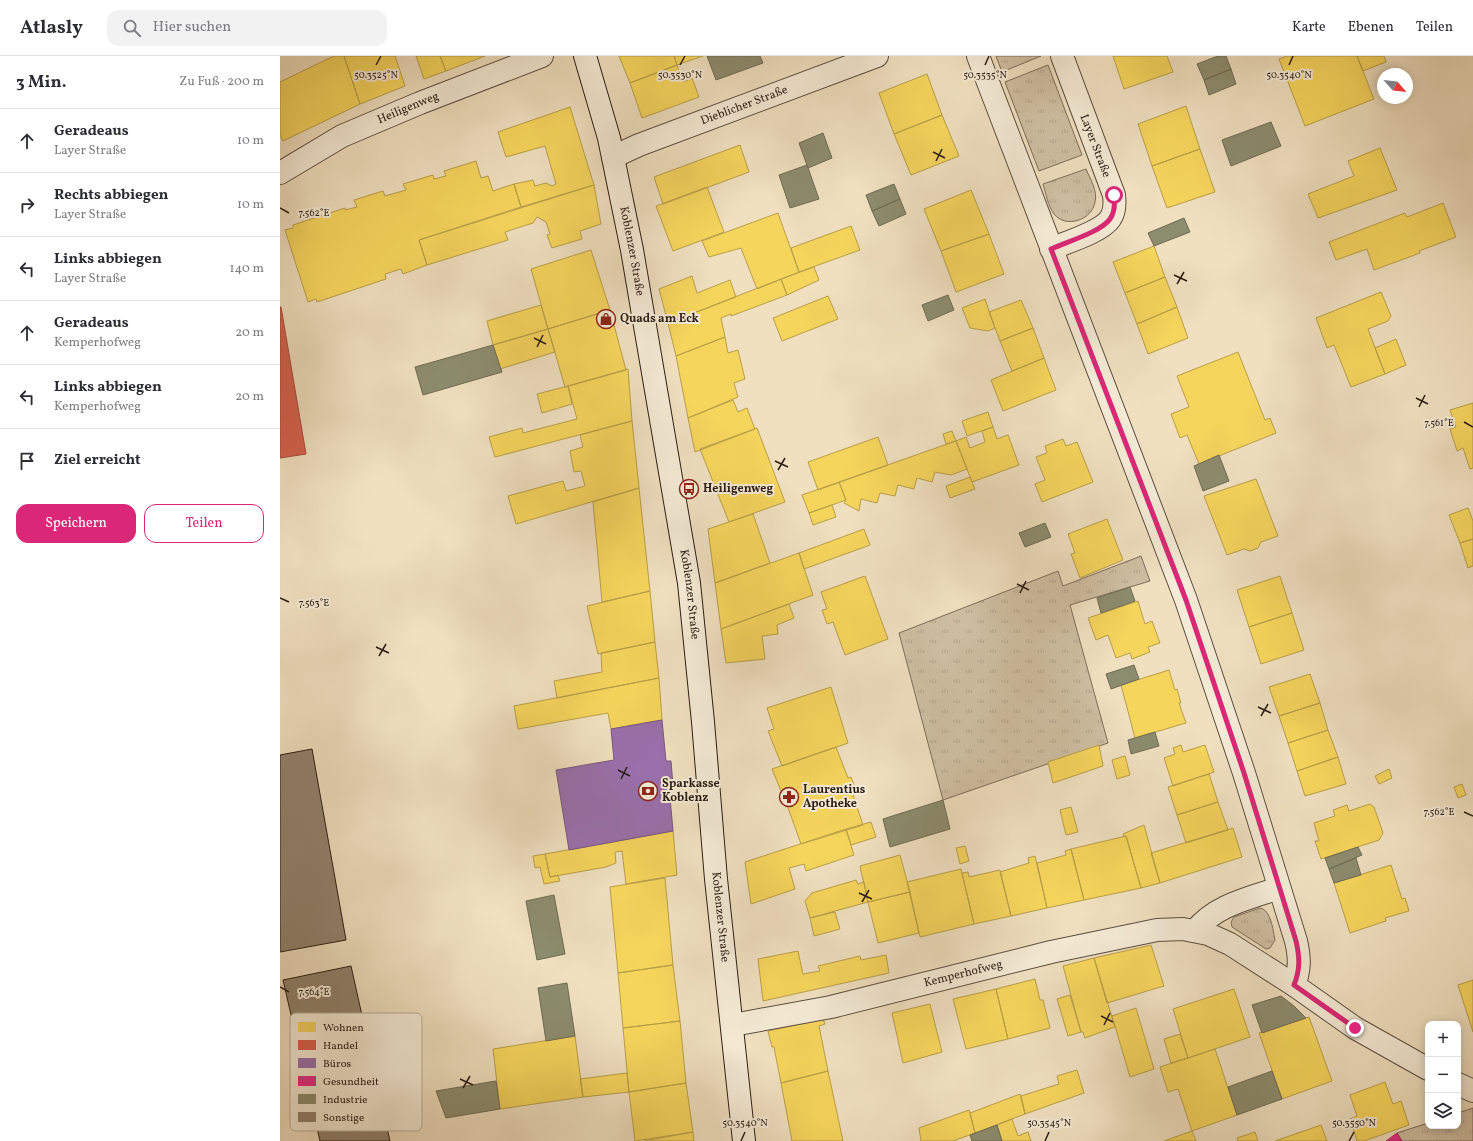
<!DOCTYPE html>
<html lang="de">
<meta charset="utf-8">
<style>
body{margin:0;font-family:Vollkorn,serif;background:#f2f2f3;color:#2b2b33}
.controls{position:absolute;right:12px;bottom:12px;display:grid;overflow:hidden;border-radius:8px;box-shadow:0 2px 10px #0003}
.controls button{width:36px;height:36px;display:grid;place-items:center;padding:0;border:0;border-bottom:1px solid #e1e1e2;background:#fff;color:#2b2b33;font:20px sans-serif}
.compass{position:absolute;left:1097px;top:12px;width:36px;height:36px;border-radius:50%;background:#fff;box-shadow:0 2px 10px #0003;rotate:117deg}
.stop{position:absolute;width:12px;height:12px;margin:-9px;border:3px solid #db2777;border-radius:50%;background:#fff}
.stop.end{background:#db2777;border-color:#fff;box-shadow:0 1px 4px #0008}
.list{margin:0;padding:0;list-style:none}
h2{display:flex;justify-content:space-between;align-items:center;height:52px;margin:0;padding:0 16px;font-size:17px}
h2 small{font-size:13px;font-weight:400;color:#7c7c81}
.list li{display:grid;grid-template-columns:26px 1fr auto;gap:12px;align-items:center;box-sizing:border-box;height:64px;padding:0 16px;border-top:1px solid #e1e1e2}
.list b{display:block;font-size:15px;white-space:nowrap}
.list p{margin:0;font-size:13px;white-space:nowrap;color:#7c7c81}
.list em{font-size:13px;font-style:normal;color:#7c7c81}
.actions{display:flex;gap:8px;padding:12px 16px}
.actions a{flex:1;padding:9px 0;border:1px solid #db2777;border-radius:12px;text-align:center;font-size:14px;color:#db2777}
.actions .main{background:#db2777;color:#fff}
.icon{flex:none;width:22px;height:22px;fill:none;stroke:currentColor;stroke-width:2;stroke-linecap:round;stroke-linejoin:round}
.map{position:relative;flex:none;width:1193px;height:1085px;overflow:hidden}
header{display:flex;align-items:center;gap:24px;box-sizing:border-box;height:56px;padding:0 20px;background:#fff;border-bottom:1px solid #e1e1e2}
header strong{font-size:19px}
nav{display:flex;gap:22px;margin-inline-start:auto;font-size:14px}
.search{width:280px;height:36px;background:#f2f2f3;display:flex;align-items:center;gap:10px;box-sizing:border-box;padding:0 14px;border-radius:12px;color:#7c7c81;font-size:15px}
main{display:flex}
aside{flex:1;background:#fff}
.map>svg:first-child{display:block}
</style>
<header>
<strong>Atlasly</strong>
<div class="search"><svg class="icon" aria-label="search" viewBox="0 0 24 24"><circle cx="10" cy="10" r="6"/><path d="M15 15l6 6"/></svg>Hier suchen</div>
<nav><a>Karte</a><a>Ebenen</a><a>Teilen</a></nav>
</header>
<main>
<aside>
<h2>3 Min.<small>Zu Fuß · 200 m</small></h2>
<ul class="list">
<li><svg class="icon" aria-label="ahead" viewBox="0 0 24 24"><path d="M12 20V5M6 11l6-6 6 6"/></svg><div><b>Geradeaus</b><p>Layer Straße</p></div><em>10 m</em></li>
<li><svg class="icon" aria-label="right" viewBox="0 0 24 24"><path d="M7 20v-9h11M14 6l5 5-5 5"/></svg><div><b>Rechts abbiegen</b><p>Layer Straße</p></div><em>10 m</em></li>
<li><svg class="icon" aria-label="left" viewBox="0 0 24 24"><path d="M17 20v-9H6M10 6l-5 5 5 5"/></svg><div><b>Links abbiegen</b><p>Layer Straße</p></div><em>140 m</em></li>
<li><svg class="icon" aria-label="ahead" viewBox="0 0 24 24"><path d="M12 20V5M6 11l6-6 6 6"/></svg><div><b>Geradeaus</b><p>Kemperhofweg</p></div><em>20 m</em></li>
<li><svg class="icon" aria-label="left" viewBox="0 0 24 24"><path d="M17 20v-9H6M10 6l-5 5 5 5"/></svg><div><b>Links abbiegen</b><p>Kemperhofweg</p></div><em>20 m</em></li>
<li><svg class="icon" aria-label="arrive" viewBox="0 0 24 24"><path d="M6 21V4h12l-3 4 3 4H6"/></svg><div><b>Ziel erreicht</b></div></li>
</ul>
<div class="actions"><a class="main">Speichern</a><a>Teilen</a></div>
</aside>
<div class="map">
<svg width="1193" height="1085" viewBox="0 0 1193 1085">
<defs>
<pattern id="grass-tufts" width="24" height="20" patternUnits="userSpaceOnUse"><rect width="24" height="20" fill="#cfbfa3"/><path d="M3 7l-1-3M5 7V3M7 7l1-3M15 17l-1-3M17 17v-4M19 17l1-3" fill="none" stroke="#b2a48b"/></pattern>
</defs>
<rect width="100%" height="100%" fill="#f0e0c0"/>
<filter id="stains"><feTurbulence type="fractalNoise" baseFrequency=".005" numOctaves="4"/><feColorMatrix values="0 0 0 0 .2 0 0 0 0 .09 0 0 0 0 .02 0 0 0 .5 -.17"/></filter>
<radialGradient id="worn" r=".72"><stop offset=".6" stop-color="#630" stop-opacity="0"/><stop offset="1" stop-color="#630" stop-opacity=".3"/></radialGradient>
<path fill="url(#grass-tufts)" stroke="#7d6e5c" d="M716,0H761L722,16Z
M768,9L802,99L759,115L725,26Z
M806,113C810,123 818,135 815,146C812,164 786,173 774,158C768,150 766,138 763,128Z
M861,500L870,525L790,549L828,687L663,744L619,577L778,515L783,530Z
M980,852C991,854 993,874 995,884L990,892L986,893L952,871L951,866L954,861Z
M1193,1052V1085H1122L1117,1077L1148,1067V1070H1178V1057Z"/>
<path fill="#f6d55c" stroke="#b99e47" d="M54,0H64L80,48L3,85L0,79V26Z
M64,0H115L125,30L80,48Z
M136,0H160L166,15L144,23Z
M160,0H205L166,15Z
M339,0H394L397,9L350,27Z
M394,0H423L397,9Z
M833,0H887L893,16L844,33Z
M1007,0H1077L1094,43L1025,70L999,3Z
M1077,0H1104L1106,6L1083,15Z
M397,9L403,26L412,22L419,41L362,62L350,27Z
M647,18L662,59L614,78L599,37Z
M906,50L920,93L872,110L858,68Z
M290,51L314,129L241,151L234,128L253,124L255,130L266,127L272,130L276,128L265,90L226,101L218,76Z
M662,59L679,100L631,119L614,78Z
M460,89L469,116L383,148L374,121Z
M1100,92L1117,134L1038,162L1028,138L1074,120L1068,105Z
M920,93L935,136L887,152L872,110Z
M196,105L201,122L208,120L213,135L234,128L241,151L139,184L147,209L123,218L121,213L105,218L106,223L37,246L36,243L28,246L5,174L13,172V169L65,152V154L77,151L74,144L103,135L105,140L126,134L123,128L153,119L154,123L166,120L164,115Z
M314,129L321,168L300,175L302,183L272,192L267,179L270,178L266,166L257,161L253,167L225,176L228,184L147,209L139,184Z
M427,131L444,176L393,195L376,150Z
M691,134L709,178L661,195L644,153Z
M1163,147L1176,181L1139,195L1140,197L1094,214L1087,193L1056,204L1049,186L1125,157L1127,161Z
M498,157L519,216L477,233L461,192L429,201L422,185Z
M571,170L580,194L519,216L511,192Z
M709,178L724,218L676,236L661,195Z
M874,190L885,221L845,237L833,206Z
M311,194L330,254L268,273L251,213Z
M534,211L539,224L507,239L501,223Z
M412,220L417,237L450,224L456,241L388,267L379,233Z
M885,221L897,251L857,268L845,237Z
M501,223L507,239L451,260V258L441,262L445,281L396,300L388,267Z
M1101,236L1111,260L1108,265L1088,273L1105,318L1071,331L1054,289L1047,292L1036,262Z
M548,240L558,263L502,285L493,262Z
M705,243L715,272L708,275L690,272L682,252Z
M741,244L753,272L720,285L709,256Z
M261,249L268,273L213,289L207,265Z
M897,251L908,282L868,298L857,268Z
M330,254L346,314L285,331L268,273Z
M753,272L764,302L732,315L720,285Z
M268,273L275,296L220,313L213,289Z
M445,281L448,297L458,294L465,323L454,327L458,341L408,362L396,300Z
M1116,283L1126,309L1105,318L1095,292Z
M958,296L985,364L990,362L996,377L919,408L907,379L900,382L891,358L909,351L897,320Z
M764,302L776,334L723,355L711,324Z
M348,313L352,365L215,401L209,381L242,372L243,377L297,363L288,330Z
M288,330L292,348L262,357L257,338Z
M453,344L458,356L467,352L475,373L415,396L408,362Z
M1193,347V412L1190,413L1183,392L1177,395L1170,373L1176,371L1170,354Z
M708,356L713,371L687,380L682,365Z
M352,365L359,432L236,468L228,440L283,425L286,435L305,430L301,415L294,416L290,395L303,391L300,379Z
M713,371L717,383L728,379L739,409L692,426L676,385L686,381L690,392L705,386L702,375Z
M477,372L505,446L449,466L420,393Z
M672,375L676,385L666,388L663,378Z
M598,381L608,409L538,434L528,406Z
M783,383L786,390L797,386L813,426L762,446L755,428L765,424L756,401L767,397L765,390Z
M676,385L687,413L671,419L655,416L652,426L637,422L634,433L618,429L615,440L600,437L597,447L581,443L579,455L564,447L566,444L559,426Z
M690,421L695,433L670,442L666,430Z
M976,423L998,480L981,486L978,492L970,495L964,493L947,499L924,440Z
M559,426L566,444L529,457L522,439Z
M359,432L370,535L322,546L313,446Z
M552,449L556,461L533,469L529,457Z
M1188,452L1193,465V483L1180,487L1169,459Z
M473,458L490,507L435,527L428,473Z
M827,463L843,504L800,522L791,498L795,497L788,478Z
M584,473L590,489L524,513L519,497Z
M1193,483V510L1188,512L1180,487Z
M519,497L533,539L441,573L435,527Z
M585,520L608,583L565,599L553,566L547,568L542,554L547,553L541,536Z
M1000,520L1012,557L969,571L957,534Z
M370,535L375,586L318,598L307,550Z
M858,545L865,568L872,565L880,587L868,591L870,596L852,603L850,597L836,602L828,579L816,584L808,562Z
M509,548L514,562L497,569L498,578L482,580L485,603L446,607L441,573Z
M1012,557L1024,594L981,608L969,571Z
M375,586L379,622L277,642L274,625L322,616L321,597Z
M889,614L895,634L897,633L901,647H899L906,667L855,682L841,629Z
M1030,618L1040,647L999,660L989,631Z
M379,622L382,664L331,673L328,657L238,673L234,650Z
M551,631L568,687L502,710L488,675L494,673L487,652Z
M1040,647L1048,674L1008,687L999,660Z
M1048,674L1058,701L1017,715L1008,687Z
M819,689L823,710L773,727L768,706Z
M901,689L903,696L925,689L934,716L893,730L884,702L895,698L893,692Z
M556,691L568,722L571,721L576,734L572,736L583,769L521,788L502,735H501L492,713Z
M845,700L850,719L837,723L832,704Z
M1058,701L1066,728L1025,740L1017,715Z
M1109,713L1112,722L1099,728L1095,720Z
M929,718L938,746L897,759L888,731Z
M1182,728L1186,739L1178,742L1174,731Z
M938,746L948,774L906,787L897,759Z
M1090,748L1094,751L1103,777L1099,784L1041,803L1035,785H1039L1034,767L1055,760L1053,754L1067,749L1069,755Z
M791,751L798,776L786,779L780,754Z
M591,766L596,781L571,789L566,773Z
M864,769L880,827L861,832L846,780H844L843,778Z
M953,772L962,801L880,827L871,797Z
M566,773L574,799L526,815L524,808L509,812L515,833L471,848L465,806Z
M393,775L397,819L346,828L342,795L335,796L336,807L326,811L270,821L265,798Z
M846,780L861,832L804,844L791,793Z
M685,790L689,805L680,808L676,792Z
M791,793L804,844L767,852L757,807L786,799L785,795Z
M265,798L270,821L278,819L280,825L264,828L260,811L255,812L253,800Z
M620,799L630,836L588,846L580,810Z
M755,800L767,852L731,860L720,816L749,807L748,802Z
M1111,809L1122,843L1125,842L1129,855L1105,862L1106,865L1070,877L1054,827Z
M681,813L694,868L640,881L627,826Z
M720,814L731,860L694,868L682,817L688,816L689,821Z
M385,822L393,909L338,917L330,831Z
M576,824L578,828L584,826L588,846L530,862L525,845L532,837Z
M630,836L639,877L598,887L588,846Z
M555,856L560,873L534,880L530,862Z
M871,889L884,930L827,947L814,902Z
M518,895L523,918L540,915L538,910L580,900L581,904L606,899L609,917L483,945L478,903Z
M814,902L835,971L805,982L803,976H801L783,910Z
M393,909L400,965L343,972L338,917Z
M755,923L760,944H763L770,972L728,983L716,933Z
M1193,924V976L1178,929Z
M716,933L728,983L686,993L673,943Z
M954,933L970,981L908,1002L893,953Z
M790,939L801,976L788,980L777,943Z
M650,948L662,996L623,1007L612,957Z
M856,952L874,1013L850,1021L832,960Z
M1029,961L1052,1025L1002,1043L979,977Z
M543,963L545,968L539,970L548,1015L501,1027L494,991H492L488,975Z
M400,965L406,1027L349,1036L343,972Z
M900,978L908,1002L891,1007L884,983Z
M295,980L303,1041L220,1053L213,993Z
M935,993L957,1059L912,1075L898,1033L888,1036L880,1011Z
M797,1014L804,1037L745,1058L741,1040L779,1028L777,1020Z
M548,1015L563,1085H512L501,1027Z
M347,1017L349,1036L303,1041L300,1023Z
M1105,1026L1113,1048L1121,1045L1129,1069L1084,1085H1077L1070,1063L1077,1060L1070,1039Z
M406,1027L413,1076L355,1085L349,1036Z
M740,1038L745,1058L695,1077L690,1057Z
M689,1054L695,1077L673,1085H641L639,1072Z
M732,1063L738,1080L748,1076L751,1085H722L717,1069Z
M1041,1069L1047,1085H995Z
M912,1075L916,1085H884Z
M413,1076L414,1085H364Z
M975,1076L978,1085H958L957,1082Z"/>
<path fill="#d6604d" stroke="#a34c3c" d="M1,251L26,398L0,402V251Z"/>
<path fill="#9970ab" stroke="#78577e" d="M382,664L386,705H391L393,730H389L393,775L289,794L276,714L334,704L331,673Z"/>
<path fill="#e7298a" stroke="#af2567" d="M1117,1077L1122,1085H1106Z"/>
<path fill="#8c8c6e" stroke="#6f6b53" d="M427,0H480L483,7L436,24Z
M938,0H946L951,13L924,24L917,8Z
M951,13L956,28L929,39L924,24Z
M991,66L1001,90L951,110L942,84Z
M543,77L552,102L528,112L519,87Z
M527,109L539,143L510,152L499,119Z
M614,128L620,143L592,155L586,139Z
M620,143L626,158L599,170L592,155Z
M904,162L910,176L874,190L868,177Z
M668,239L674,254L648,265L642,249Z
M213,289L222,316L143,339L135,311Z
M939,399L949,425L923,435L914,410Z
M765,467L771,481L745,491L739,477Z
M850,531L855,545L821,557L817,542Z
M854,609L859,623L831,633L826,618Z
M875,676L879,690L851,698L848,684Z
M663,744L670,773L610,791L603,763Z
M1078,791L1082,799L1049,813L1045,802Z
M1076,802L1081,819L1054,827L1049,813Z
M274,839L285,898L257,904L246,845Z
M287,927L295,980L266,985L258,932Z
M1001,940L1014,950L1026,962L982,977L972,949Z
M992,1015L1002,1043L957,1059L948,1031Z
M216,1025L220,1053L166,1062L156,1035Z
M717,1069L722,1085H692L690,1079Z"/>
<path fill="#91826e" stroke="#2b1d15" d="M32,693L66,884L0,896V699Z
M71,910L110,1085H40L3,924Z"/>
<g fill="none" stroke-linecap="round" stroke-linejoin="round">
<g stroke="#5c4e40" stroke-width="24">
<g id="street">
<path d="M698,0L906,544L964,717L1016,885C1020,902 1020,914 1014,929"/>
<path id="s1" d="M333,101L359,89L597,0"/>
<path id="s2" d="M0,117L62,80L140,47L262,0"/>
<path d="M771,193C787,186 821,176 830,163C835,156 835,147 834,139L782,0"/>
<path d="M915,875C935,849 970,842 999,832"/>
<path id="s3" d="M453,969L551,951L771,896L877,874L903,873L928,878L950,888L1014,929L1075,972L1148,1013"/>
<path d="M1178,1028L1193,1035"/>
</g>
</g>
<g stroke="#2b1d15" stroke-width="24">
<g id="secondary">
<path id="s4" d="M305,0L329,82L352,194L409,527L423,666L436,823L464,1085"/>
</g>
</g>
<use href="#street" stroke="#f5ebd6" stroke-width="22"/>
<use href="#secondary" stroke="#f5ebd6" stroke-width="22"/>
</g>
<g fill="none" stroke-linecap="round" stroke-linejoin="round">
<path stroke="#db2777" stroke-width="5" d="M834,139C835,147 835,156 830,163C821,176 786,186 771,193L906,544L964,717L1016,885C1020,902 1020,914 1014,929L1075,972"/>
</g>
<path fill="none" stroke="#2b1d15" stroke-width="1.5" d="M96,9L101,0M400,9L405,0M705,9L709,0M1009,9L1013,0M653,96L665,102M656,105L662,93M0,152L9,157M894,219L907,225M897,228L904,216M254,282L266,288M257,291L263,279M1136,342L1148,348M1139,351L1145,339M1184,366L1193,371M495,405L508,411M498,414L505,402M737,528L749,534M740,537L746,525M0,542L9,546M96,591L109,597M99,600L106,588M978,651L991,657M981,660L988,648M338,714L350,720M341,723L347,711M1184,756L1193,760M579,837L592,843M582,846L589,834M0,931L9,936M821,960L833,966M824,969L830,957M180,1023L193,1029M183,1032L190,1020M461,1085L465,1076M765,1085L769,1076M1069,1085L1074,1076"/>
<defs>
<g id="shop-ring" transform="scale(1)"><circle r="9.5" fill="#f5ebd6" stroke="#8f2418" stroke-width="1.5"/><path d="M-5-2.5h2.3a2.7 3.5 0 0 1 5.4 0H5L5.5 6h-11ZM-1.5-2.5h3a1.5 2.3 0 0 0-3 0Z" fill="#8f2418"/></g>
<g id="bus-ring" transform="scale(1)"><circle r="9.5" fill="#f5ebd6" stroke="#8f2418" stroke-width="1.5"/><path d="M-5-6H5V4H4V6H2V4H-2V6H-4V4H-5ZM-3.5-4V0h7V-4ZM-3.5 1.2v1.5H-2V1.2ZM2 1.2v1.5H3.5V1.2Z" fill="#8f2418"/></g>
<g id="bank-ring" transform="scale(1)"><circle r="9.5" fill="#f5ebd6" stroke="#8f2418" stroke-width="1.5"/><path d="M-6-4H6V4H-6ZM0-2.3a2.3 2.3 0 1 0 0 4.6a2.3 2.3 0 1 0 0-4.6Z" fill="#8f2418"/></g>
<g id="pharmacy-ring" transform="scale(1)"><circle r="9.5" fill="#f5ebd6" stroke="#8f2418" stroke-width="1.5"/><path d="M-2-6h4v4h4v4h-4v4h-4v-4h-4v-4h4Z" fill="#8f2418"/></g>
</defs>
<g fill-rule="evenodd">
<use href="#shop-ring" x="326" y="263"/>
<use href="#bus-ring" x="409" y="433"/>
<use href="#bank-ring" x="368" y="735"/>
<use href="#pharmacy-ring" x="509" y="741"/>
</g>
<g text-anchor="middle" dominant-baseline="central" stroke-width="4" stroke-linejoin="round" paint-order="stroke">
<g font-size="12" fill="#2b1d15" stroke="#f5ebd6">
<text stroke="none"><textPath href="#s1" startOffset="141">Dieblicher Straße</textPath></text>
<text stroke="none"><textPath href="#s2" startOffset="144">Heiligenweg</textPath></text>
<text transform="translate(815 90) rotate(69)">Layer Straße</text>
<text stroke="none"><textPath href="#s4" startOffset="201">Koblenzer Straße</textPath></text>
<text stroke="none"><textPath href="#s4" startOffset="549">Koblenzer Straße</textPath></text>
<text stroke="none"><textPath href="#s4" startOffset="873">Koblenzer Straße</textPath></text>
<text stroke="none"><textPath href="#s3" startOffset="236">Kemperhofweg</textPath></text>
</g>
<g font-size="12" font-weight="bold" fill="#2b1d15" stroke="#f5ebd6" text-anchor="start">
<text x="340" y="263">Quads am Eck</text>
<text x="423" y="433">Heiligenweg</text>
<text x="382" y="728">Sparkasse<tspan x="382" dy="14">Koblenz</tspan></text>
<text x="523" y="734">Laurentius<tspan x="523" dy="14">Apotheke</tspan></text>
</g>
</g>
<rect x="10" y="957" width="132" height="118" rx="6" fill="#f5ebd6" stroke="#b8ad9c" stroke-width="1"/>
<rect x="18" y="966" width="18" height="10" fill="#f6d55c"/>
<rect x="18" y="984" width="18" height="10" fill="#d6604d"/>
<rect x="18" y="1002" width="18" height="10" fill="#9970ab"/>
<rect x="18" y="1020" width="18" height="10" fill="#e7298a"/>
<rect x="18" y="1038" width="18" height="10" fill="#8c8c6e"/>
<rect x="18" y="1056" width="18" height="10" fill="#91826e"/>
<g font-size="11" fill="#2b1d15">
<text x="43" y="975">Wohnen</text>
<text x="43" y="993">Handel</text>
<text x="43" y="1011">Büros</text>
<text x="43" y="1029">Gesundheit</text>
<text x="43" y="1047">Industrie</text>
<text x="43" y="1065">Sonstige</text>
</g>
<g font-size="10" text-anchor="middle" fill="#2b1d15" stroke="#f5ebd6" stroke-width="4" stroke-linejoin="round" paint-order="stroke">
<text x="96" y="22">50.3525°N</text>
<text x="400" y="22">50.3530°N</text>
<text x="705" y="22">50.3535°N</text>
<text x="1009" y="22">50.3540°N</text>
<text x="34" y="160">7.562°E</text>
<text x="1159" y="370">7.561°E</text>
<text x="34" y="550">7.563°E</text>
<text x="1159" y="759">7.562°E</text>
<text x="34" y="939">7.564°E</text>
<text x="465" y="1070">50.3540°N</text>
<text x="769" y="1070">50.3545°N</text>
<text x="1074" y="1070">50.3550°N</text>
</g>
<rect width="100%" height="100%" filter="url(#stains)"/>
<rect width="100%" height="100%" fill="url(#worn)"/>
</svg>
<div class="controls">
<button>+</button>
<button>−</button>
<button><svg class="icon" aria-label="layers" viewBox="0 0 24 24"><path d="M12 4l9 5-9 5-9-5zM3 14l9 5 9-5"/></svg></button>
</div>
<svg class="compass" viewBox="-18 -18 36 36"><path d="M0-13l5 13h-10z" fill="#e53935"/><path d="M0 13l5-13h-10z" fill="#7c7c81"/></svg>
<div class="stop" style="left:834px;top:139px"></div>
<div class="stop end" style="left:1075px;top:972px"></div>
</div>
</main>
